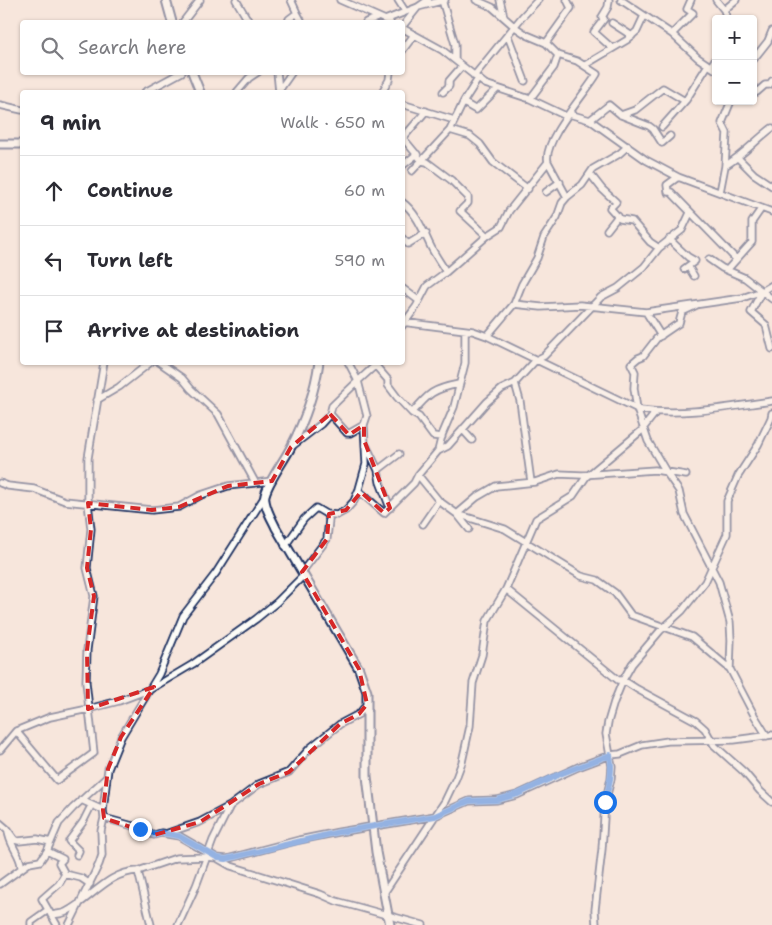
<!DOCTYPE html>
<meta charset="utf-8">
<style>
body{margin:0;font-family:"Shantell Sans",sans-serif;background:#f2f2f3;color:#2b2b33}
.controls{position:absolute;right:15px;top:15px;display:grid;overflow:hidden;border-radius:5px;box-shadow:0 1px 4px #0004}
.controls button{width:45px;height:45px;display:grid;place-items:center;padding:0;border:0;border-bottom:1px solid #e1e1e2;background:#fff;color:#2b2b33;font:25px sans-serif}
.stop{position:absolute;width:15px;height:15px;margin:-11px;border:4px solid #1a73e8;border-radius:50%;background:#fff}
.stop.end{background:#1a73e8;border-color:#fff;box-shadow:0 1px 5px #0008}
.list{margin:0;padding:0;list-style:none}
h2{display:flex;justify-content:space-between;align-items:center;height:65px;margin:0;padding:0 20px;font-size:21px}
h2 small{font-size:16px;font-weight:400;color:#7c7c81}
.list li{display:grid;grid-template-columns:32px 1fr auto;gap:15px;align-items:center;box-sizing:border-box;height:70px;padding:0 20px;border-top:1px solid #e1e1e2}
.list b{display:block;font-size:19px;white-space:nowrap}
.list em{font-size:16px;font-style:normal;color:#7c7c81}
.icon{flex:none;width:28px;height:28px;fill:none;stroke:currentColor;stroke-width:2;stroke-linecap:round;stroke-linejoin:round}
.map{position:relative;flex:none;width:772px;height:925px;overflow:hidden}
.search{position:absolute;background:#fff;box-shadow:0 1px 4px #0004;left:20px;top:20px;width:385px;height:55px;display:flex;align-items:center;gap:12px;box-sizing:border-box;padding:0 18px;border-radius:5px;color:#7c7c81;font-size:19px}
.panel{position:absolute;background:#fff;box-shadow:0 1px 4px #0004;left:20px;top:90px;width:385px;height:275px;border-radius:5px}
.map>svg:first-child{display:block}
</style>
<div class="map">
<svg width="772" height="925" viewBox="0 0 772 925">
<rect width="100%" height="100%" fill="#f7e6dc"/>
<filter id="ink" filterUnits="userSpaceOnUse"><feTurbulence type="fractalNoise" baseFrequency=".02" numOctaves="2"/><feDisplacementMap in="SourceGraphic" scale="10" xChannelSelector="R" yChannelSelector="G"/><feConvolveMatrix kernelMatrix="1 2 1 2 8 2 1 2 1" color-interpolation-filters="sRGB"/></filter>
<g filter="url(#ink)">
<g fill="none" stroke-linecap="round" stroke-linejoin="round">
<g stroke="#1b2f5e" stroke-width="9">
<path id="minor" d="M236,0L249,22
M340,0L390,22
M398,0L405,11
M442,0L455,44V59
M500,0L504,17
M609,0L608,7L602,17L604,19L594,32L612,48
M621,0L672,34L698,58L716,70
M716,0L724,10L727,19
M724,10L736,0
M297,13L302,22
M385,20L418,7L428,0
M183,22L200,0
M288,22L289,19L297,13L291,0
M366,22L377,18
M612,23L632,36
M402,27L418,7L445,0
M402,28L442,50L485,84L530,99L566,116L569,114L590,120L646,160L678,177L772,212
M672,34L693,13L687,9L691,0
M508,36L525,81
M546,43L571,8L567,0
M402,51L414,35
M753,60L768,41L772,31
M585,65L627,40L637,31L644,16
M711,66L716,58
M277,72L279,92
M474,76L522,17L538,0
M753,88L757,92L765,85H769L772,81
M145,92L182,72
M237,92L249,78L258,72
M278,92L292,72
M382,92L389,80L390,72
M443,92L449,86V81L462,66
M530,99L554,67L558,55
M464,103L476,110L497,89
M402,104L454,120
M0,105L22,110
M426,111L403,138L422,161L427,162L451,180L468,197V203L460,211L487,236
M621,115L635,110L663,88L685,101
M590,120L609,105L621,115L649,126L653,129L662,143L670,136
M662,127L686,100L708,65
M450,130L470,136L480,144L493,162L528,189
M738,158L754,174L772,186
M402,166L417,154
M725,166C743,155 755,141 772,128
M412,171L450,130L464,101L478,79
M591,175L602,189L616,202L610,208L620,219L632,221L650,242L659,248
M678,177L667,185L668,192H671L736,259
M546,192L560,182
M720,192L725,166L727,133L722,123L731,101
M567,197L582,185L593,169L619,154L628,146
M402,202C416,212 423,230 430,245C434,254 441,263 446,272
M607,230L618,216
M402,238L408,244L426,233
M669,239L688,257L695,261L684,269
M709,259L722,268L745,278L772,299
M688,266L694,276
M727,270L752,242V222L761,209
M402,288L418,300
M762,291L751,312L766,325L772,349
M514,304L541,307L580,305L646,312L742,298L762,291L772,285
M697,305L682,312L679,323L657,338L643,356L638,358L631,364L635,372L634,388L637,409L648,441L668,475L679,491L684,514L719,582L730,622L731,640L730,669L754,715L767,736
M646,312L661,336
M402,322L473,331L487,336L640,410C684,416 728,407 772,401
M402,326L416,307L427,286L446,272L487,236L501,227L509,211L548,162C542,141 586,93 597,74L577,61L558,55L546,43L527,35L515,27L492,7L476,0
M487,336L514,304L522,284L537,258L544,237L557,217L562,203L567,197L548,162
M159,362L182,378L191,389L218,414L255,482
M375,365L388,380V385L397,397L412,413C429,393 433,389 459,384
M515,383L520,401L531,482
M97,400L119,387L151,362
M412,413L419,417L433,436L442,437
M330,414L347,433H350L364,425
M462,429L472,440
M366,445L378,470L380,482L390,508
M291,447L321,424L330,414L332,406L358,381L348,362
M438,451L448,446L487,402L502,389L515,383L536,360L544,356L601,297L618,288L644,267L659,248L682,230L690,213
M378,470L399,454
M418,475L439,501L457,514L469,529
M0,483L8,486L34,489L65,501L152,510L179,507L201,495L228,486L272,481
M359,491L384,513L414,483L418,475L438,451L442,435L454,407L465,363V331
M457,514L505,529L581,576L597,580L615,593L631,615L692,637L730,669
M457,514L477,497L496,486L535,482L559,474L582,475L655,470L686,475
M423,524L439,501
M285,546L304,519L316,508L326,514L337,515L346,510L354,501L359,489L366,464L364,425L367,416L358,381L379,362
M302,572L327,539L329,519L326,514
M506,589L618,680H623L637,689L696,721L705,729L714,745L744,772L760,791L772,802
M16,731L57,780L94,753L86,682L87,650L94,596L87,568L91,529L88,503V458L104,362
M0,750L16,731L50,717L88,709L119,701L151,689L193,664L256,619L277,602L304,575
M81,800L103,810
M104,818L133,826L154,835L161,833L179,836L231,866L320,894L336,901L423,925
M0,823L7,829L15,840L19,841L37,839L51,842
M8,831C9,846 23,857 21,869
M168,833L200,822L230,806L259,784L289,772L310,748L340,724L359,714L367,704
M47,851L63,859L59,863L65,874L59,884L42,899L57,925
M77,855L79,851L69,841L83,822L91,806
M65,874L81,878L90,884
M0,884L29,863L40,861L47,851L59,823L73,808L107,777
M384,893L445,801L456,778L462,762L470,726L473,683L482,655L487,621L506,589L536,519L573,496L586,477L641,431L656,412
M51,915C56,914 62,914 66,912C91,899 108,872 138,871
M31,925V922L48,910
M69,925L99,864L102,855L101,831L104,818L103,810L108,769L121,737L159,674L183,616L216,573L265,496
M151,925L138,871L176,858L207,857L227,859L299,840L339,832L435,816L469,801L497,800L517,795L578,767L610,755L620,754L642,745L668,741L734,740L772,735
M178,925L196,886L213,840L230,806
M596,925L595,910L602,849L605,802L611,779L612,766L606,734L608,722L614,702L623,680L632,664L660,631L682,611L705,582L727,534V501L738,476L758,445L771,418L772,413"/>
</g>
<g stroke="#1b2f5e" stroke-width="11">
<path id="tertiary" d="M166,0L172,22
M192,72L200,92
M0,144H22
M319,362C315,391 304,422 291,447C284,461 269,480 265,495C263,505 272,519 276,528L359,669L367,692V776L376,852L390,925"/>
</g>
<use href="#minor" stroke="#fdfcf7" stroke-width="5.5"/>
<use href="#tertiary" stroke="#fdfcf7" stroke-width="7"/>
</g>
</g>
<g fill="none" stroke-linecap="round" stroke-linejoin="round" filter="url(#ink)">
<path stroke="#1a73e8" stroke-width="6" d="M140,829L154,835L161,833L179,836L218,858L226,859L339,832L435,816L469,801L497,800L518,794L560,774L610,755C613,772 609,786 605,802"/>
</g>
<path d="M0 0H772V925H0ZM330,414L349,435L364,425V440L390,508L384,513L361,492L346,510L329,514L327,539L302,572L359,669L367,704L359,714L340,724L289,772L259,784L200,822L154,835L104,818L103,810L108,769L121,737L154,687L88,709L87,650L94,596L87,568L91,529L88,503L152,510L179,507L228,486L272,481L291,447Z" fill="#f7e6dc" fill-opacity=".55" fill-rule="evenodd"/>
<path fill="none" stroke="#d62828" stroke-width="4" stroke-dasharray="10 6" stroke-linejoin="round" d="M330,414L349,435L364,425V440L390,508L384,513L361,492L346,510L329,514L327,539L302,572L359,669L367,704L359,714L340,724L289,772L259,784L200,822L154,835L104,818L103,810L108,769L121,737L154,687L88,709L87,650L94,596L87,568L91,529L88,503L152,510L179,507L228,486L272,481L291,447Z"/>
</svg>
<div class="controls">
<button>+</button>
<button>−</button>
</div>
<div class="stop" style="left:605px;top:802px"></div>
<div class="stop end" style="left:140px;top:829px"></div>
<div class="search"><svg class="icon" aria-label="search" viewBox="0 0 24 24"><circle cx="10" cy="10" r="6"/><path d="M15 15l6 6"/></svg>Search here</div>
<section class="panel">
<h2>9 min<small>Walk · 650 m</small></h2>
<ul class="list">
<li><svg class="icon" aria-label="ahead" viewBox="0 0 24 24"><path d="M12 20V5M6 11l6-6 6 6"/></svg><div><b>Continue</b></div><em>60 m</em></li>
<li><svg class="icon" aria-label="left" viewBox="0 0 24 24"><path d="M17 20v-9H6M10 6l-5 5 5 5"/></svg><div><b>Turn left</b></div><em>590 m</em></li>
<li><svg class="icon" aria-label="arrive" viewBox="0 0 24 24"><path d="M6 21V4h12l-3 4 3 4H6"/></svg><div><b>Arrive at destination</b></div></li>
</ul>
</section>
</div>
